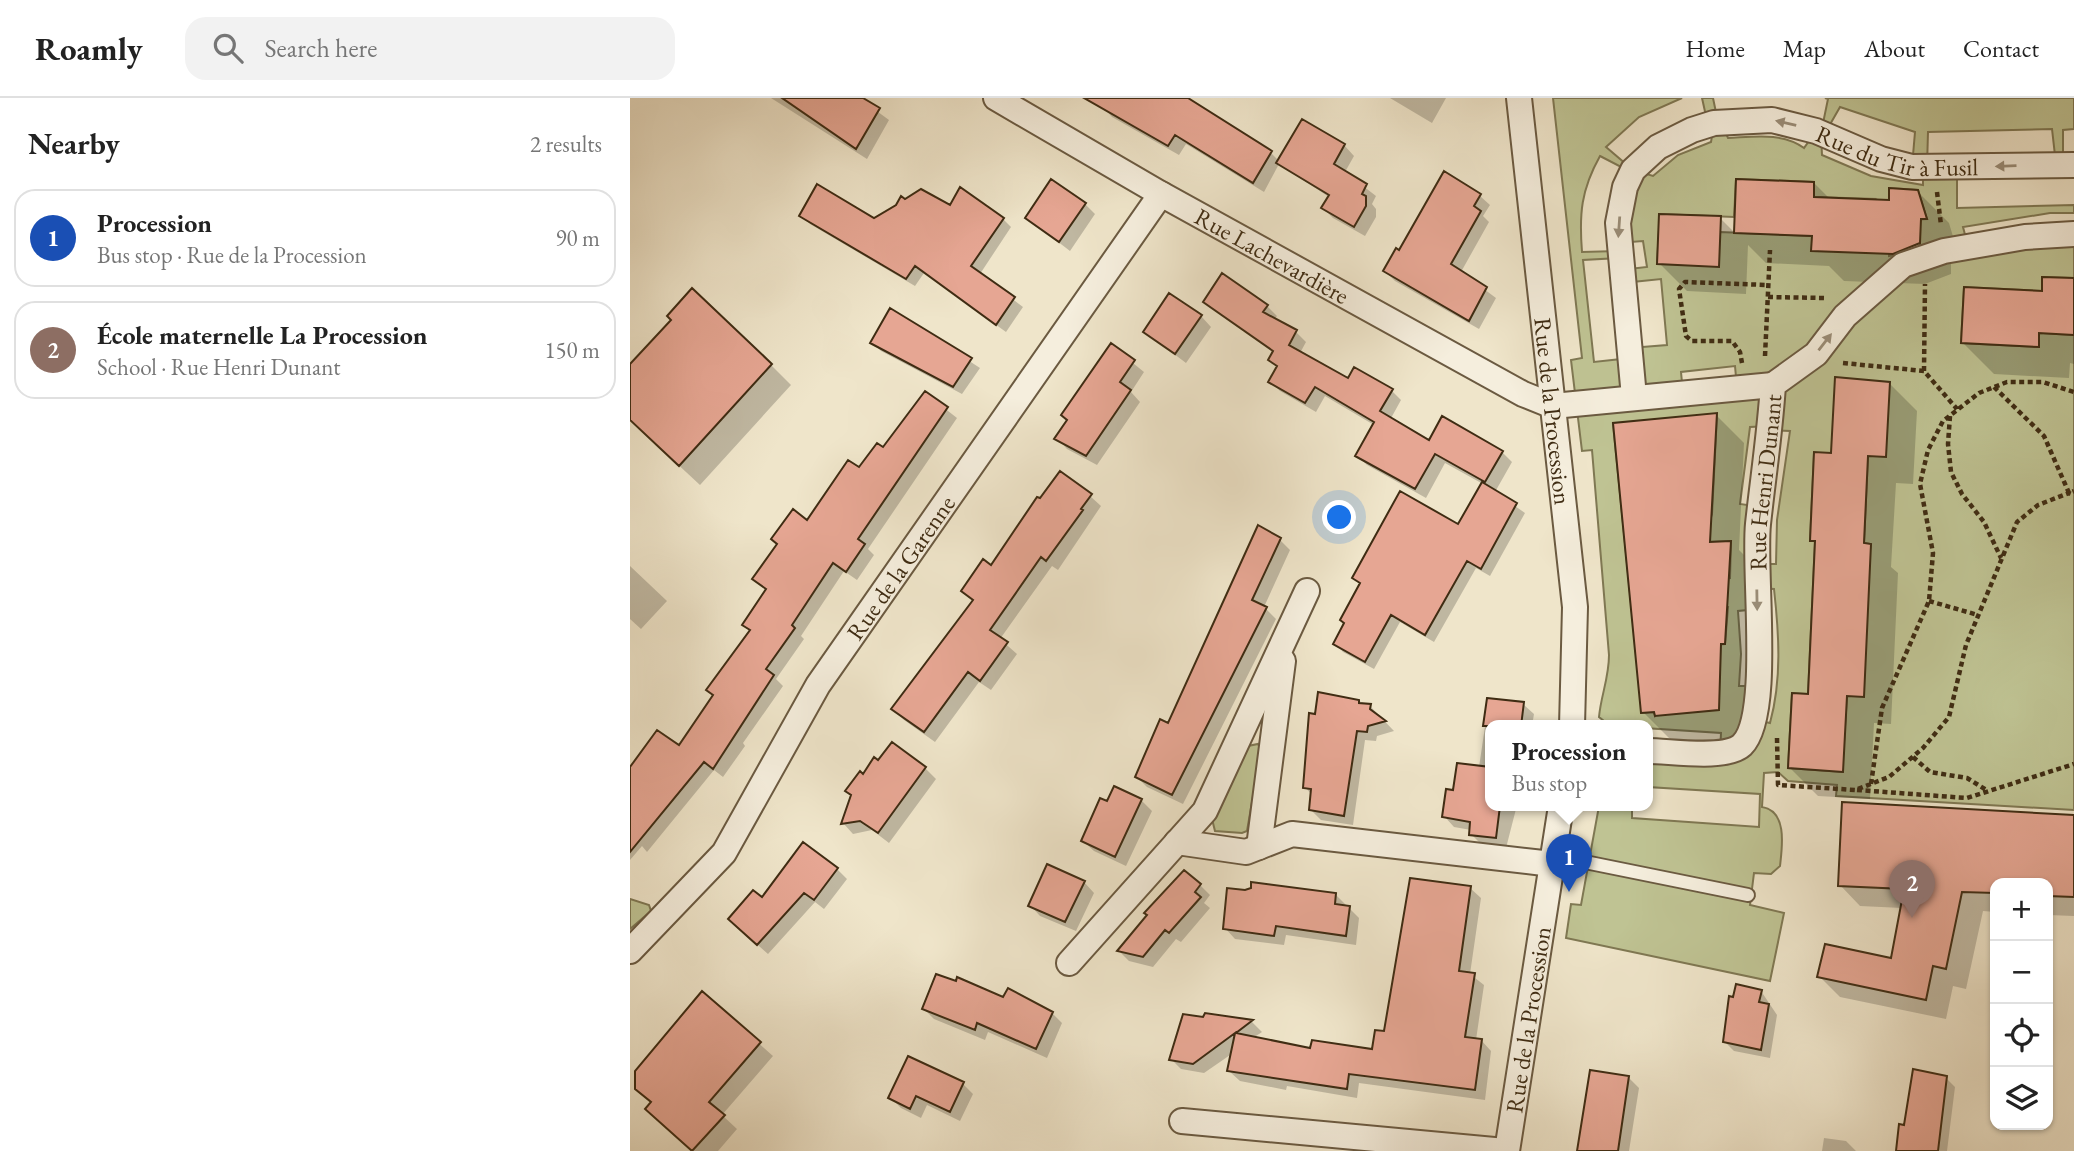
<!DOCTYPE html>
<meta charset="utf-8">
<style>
body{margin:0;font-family:"EB Garamond",serif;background:#f2f2f2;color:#222}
.controls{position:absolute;right:21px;bottom:21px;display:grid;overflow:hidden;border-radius:14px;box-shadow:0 2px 5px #0004}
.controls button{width:63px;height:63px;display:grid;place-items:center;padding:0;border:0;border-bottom:2px solid #e0e0e0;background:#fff;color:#222;font:35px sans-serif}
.you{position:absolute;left:710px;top:420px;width:24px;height:24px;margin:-18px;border:5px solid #fff;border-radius:50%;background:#1a73e8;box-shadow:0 0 0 10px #1a73e833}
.badge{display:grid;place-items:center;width:46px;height:46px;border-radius:50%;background:#ea580c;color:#fff;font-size:23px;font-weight:700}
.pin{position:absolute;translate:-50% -58px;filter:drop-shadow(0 2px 4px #0008)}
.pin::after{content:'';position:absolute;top:37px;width:24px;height:21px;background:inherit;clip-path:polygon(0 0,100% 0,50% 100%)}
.popup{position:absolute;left:855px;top:622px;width:168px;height:91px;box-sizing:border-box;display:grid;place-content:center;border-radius:14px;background:#fff;filter:drop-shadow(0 2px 5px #0005);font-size:23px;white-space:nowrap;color:#767676}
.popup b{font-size:26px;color:#222}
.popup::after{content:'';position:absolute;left:50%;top:100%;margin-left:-14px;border:14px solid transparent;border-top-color:#fff}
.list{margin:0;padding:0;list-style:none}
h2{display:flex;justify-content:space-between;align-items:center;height:91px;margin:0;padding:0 28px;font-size:30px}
h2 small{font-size:23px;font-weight:400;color:#767676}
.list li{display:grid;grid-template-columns:46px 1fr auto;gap:21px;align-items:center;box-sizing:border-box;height:98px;margin:0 14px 14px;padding:0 14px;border:2px solid #e0e0e0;border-radius:21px}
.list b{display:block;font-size:26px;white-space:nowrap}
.list p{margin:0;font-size:23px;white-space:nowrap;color:#767676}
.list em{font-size:23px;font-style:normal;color:#767676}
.icon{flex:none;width:38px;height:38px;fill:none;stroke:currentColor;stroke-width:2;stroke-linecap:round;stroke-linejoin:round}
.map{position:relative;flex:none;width:1444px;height:1053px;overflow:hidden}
header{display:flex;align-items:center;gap:42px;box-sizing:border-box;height:98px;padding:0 35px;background:#fff;border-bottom:2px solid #e0e0e0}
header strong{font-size:33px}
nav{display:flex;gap:38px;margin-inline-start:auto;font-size:24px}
.search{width:490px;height:63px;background:#f2f2f2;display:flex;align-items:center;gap:18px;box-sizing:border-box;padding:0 24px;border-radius:21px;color:#767676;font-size:26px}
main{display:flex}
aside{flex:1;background:#fff}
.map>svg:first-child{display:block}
</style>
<header>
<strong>Roamly</strong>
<div class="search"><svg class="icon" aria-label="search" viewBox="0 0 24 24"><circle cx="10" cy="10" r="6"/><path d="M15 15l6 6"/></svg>Search here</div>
<nav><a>Home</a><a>Map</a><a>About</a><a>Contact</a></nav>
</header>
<main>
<aside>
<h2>Nearby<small>2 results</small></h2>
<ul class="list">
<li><span class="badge" style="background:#1a4fb4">1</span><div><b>Procession</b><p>Bus stop · Rue de la Procession</p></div><em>90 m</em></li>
<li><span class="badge" style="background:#8d6e63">2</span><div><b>École maternelle La Procession</b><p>School · Rue Henri Dunant</p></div><em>150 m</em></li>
</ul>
</aside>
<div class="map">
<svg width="1444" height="1053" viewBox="0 0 1444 1053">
<rect width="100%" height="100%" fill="#efe5ca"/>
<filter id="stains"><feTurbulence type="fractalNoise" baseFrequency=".00286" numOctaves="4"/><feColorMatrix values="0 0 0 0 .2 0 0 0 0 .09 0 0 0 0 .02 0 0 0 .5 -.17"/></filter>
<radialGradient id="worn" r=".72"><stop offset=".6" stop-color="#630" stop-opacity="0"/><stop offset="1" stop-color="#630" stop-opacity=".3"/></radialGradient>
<path fill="#bfc393" stroke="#7f7853" stroke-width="2" fill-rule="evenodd" d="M923,0H1052L1009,19L976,49L1003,72L1023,78L1048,57L1081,44L1084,26L1078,27L1072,0H1083L1088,24H1091L1098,40C1123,39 1152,34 1174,50L1186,33L1191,35L1198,1L1195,0H1444V31L1433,32V67L1426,66L1422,31L1298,34L1297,69H1327V110L1444,107V115H1420L1333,129L1338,148L1444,136V180L1413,179L1412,193L1334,189L1331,245L1408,249L1409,235L1444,237V712L1206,698L1207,687L1158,683L1148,674L1134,675L1132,709C1158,713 1152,750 1150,768L1141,776L1124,775L1120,807L1154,815L1140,883L936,840L941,806L951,807L969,708H1002V720L1129,729L1130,696L1018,689V653L1090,655L1091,635L983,628V624L974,623L969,619C971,597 979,580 979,557L962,352L952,353L941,262L952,260ZM1210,9L1285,34L1282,69L1293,70V87L1241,78L1192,57L1191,37H1194ZM970,58L1001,74L988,145L1013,143L1017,169L991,172L1000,260L964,264L953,162L989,160L988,153L952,154C949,116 951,92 970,58ZM1106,81L1184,84V99L1244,101L1182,138L1090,134L1027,165L1030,116L1104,119ZM1259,90L1288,92L1297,121L1272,122L1290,133V152L1259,158ZM1031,181L1037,247L1000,250L993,185ZM1105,268L1107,290L1053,295L1051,274ZM1087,316L1082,416L1073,444L1101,443L1100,480L1078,483L1079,511L1098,509L1095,546L1080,547L1025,618L1024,614L1012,615L983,326ZM1140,328V332L1160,333L1147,422L1146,466H1127L1131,409L1110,406L1120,329ZM1184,355L1238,358L1234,445L1241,446L1217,598L1212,674L1158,670L1162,595L1178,596L1185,443L1180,442ZM1127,490L1144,491C1149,536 1152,581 1140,625L1122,621L1130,588H1109L1111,556L1108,513L1128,511Z
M628,646L631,652L617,733L612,735L585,733L582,721L618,648Z
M0,801L19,807L21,813L0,831Z"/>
<path fill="#0003" d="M141,0H229L259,22L237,61Z
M477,0H553L640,54L649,63L714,47L724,58L715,74L746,98L742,106L746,111V119L735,138L703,120L693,110L699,99L649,66L634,94L556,46L549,57L482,19L472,8Z
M760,0H816L802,25Z
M1107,82L1184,85L1200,101L1261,104L1288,94L1319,125L1327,152H1321V176L1295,186L1214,183L1199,168L1136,165L1118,147L1116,196L1057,193L1029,165L1090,120L1105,135Z
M850,98L860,107L853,118L859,124L831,174L866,200L849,231L765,183L755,173L770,155Z
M455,106L465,116L440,153L397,120Z
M320,110L373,121L381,129L350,176L393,209L376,234L294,175L285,188L180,126L171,118L244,122Z
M1444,182V266L1440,265L1439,280L1364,276L1333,245L1413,195Z
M575,203L637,208L647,218L644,222L666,234L676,244L670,255L718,283L761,292L771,302L760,322L799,344L872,354L882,364L865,394L895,415L860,478L846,470L804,544L770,524L744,571L713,554L705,545L731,487L725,480L829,428L853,386L815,365L796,400L737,367L727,357L744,327L695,298L686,314L650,293L640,283L648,270L640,262L644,254Z
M261,212L350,270L332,296L251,253L242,244Z
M571,218L581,229L556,265L515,234Z
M43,222L141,267L161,287L70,387L0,322V268Z
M482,248L514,274L501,294L510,304L467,367L437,351L427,340Z
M1259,285L1287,313L1283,386L1266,385L1261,469L1268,475L1261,626L1244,625L1240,701L1188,698L1160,670L1180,598L1186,447L1182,442L1203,357Z
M295,295L327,320L238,451L244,457L227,482L214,473L171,538L174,541L146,581L153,588L113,645L115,648L93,679L84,672L17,754L12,748L0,762V673L49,650L85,598L121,533L114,526L137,493L124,481L229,372L254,351Z
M1086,317L1114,345L1109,452L1129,472L1116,639L1054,645L1051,641L1041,642L1013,614Z
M460,398L471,408L428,472L422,468L370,541L387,556L361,592L349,584L305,644L274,622L263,611L344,504L333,493Z
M650,442L660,452L634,509L646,521L553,706L517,689L507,679Z
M0,468L37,503L11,531L0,521Z
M859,602L893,606L904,616L902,628H860V708H892V712L886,711L876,750L852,747L841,736V732L824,729L814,718L824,694L849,669Z
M729,603L740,608L764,633L747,638L746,643L735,642L723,727L691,722L681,712L682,697L675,689L687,617Z
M244,662L295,670L306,681L259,745L242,732L223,736L213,725L222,698L217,693Z
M511,702L522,713L496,768L464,753L453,743L478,705Z
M1444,719V818L1418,817V785H1365V814L1353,813L1336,891L1323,888L1316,921L1210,899L1189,878L1262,862L1272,810L1230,808L1210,787Z
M207,771L217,781L194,811L185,804L138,856L110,831L132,802Z
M454,784L464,795L446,833L410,818L400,807Z
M570,787L580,797L574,805L580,810L551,844L546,841L523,869L499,863L489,853Z
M840,790L851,800L840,876L854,887L846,942H851L861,953L855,1002L729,985L727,1000L657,988L656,992L610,983L599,973L603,955L574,975L551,971L541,961L576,917L622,924L632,934L623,940L682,952L743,953Z
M615,793L706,797L729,820L726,847L656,837L654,847L605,841L595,830Z
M327,886L422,915L432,925L417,960L358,934L355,942L304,921L294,911Z
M1131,893L1147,917L1140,960L1104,953L1095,944Z
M72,895L143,958L92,1017L107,1031L88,1053H63L30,1023L22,1005L7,991Z
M999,980L1009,990L999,1053H947Z
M1316,980L1325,989L1317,1053H1268L1276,1029Z
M333,986L343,996L330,1023L297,1007L291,1020L271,1010L261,1000Z
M1194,1040L1216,1043L1226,1053H1192Z"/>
<path fill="#e6a693" stroke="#3f2c13" stroke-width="2" d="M152,0H233L250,10L226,51Z
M454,0H558L642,53L623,85L545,37L538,48Z
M672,21L715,46L704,66L737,86L732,96L736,98V108L724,129L691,110L699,97L646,65Z
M814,73L851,96L844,108L851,113L821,166L857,189L839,223L753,173L766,150L769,152Z
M421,81L456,105L429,144L395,120Z
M1106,81L1184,84V99L1259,102V90L1288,92L1297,121H1291L1290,145L1263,156L1181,153L1182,138L1104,135Z
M187,86L244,120L266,107L271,98L275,101L291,91L320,107L330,89L374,120L341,168L385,199L366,227L285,168L276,181L169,118Z
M1029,116L1091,118L1089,169L1027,166Z
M592,175L638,207L633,214L667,232L659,247L718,280L724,269L763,291L750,313L799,342L812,318L873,353L855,384L805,356L785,391L725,358L744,324L685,289L675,305L638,284L647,268L638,262L643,253L573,204Z
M1412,179L1444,180V237L1409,235V249L1331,245L1334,189L1412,193Z
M62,190L142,266L49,368L0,322V266L41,222L37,218Z
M539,195L572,217L545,256L513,234Z
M260,210L342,260L323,289L240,245Z
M481,245L505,262L490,284L501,292L456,358L424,341L437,322L431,317Z
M1205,279L1260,284L1256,359L1238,358L1234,445L1241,446L1234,599L1217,598L1213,674L1158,670L1162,595L1178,596L1185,443H1180L1184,354L1201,355Z
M295,293L318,309L228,441L235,446L216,474L203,465L162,527L165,530L136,571L144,577L83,671L74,664L0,754V669L27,632L49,647L83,597L76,592L120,532L112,527L136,491L122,481L147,446L141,441L163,411L177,422L218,362L229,369L247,345L253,349Z
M1087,315L1080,444L1101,443L1095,546H1091L1089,612L1025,618L1024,614L1011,615L983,325Z
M430,373L462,396L451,411L453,412L416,463L411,459L360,532L378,544L350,583L338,574L294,634L261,611L343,502L331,493L353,461L361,467L407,399L410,400Z
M852,384L887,405L851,471L837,463L795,537L761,517L735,564L703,546L714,525L710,522L730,485L722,480L770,393L828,426Z
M628,427L651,440L622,502L637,509L542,697L505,679L530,621L538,625Z
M688,594L729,602V605L741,606L740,611L756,623L738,628L737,634L727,633L714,718L679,712L681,691L673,690L679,615L685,616Z
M857,600L894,604L891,628H853Z
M262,644L296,669L248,735L230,723L211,726L221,697L215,693L230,673L233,676L244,659L248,662Z
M827,665L860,669V708H870L866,740L839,737L840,724L812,719L816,691L823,692Z
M484,688L512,701L485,759L451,743L470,700L477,703Z
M1212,704L1444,717V799L1418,798V785H1365V795L1332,794L1316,871L1303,868L1296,902L1187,879L1195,846L1261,860L1274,791L1208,788Z
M173,744L208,770L184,802L174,795L127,847L98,821L123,792L132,799Z
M417,766L455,783L435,824L398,808Z
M554,772L571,786L565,794L571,799L539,835L535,832L513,859L487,853L517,817L514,815Z
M780,780L841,788L829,873L845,875L835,939L852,941L845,992L719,976L717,991L597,973L605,935L563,966L539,962L553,916L573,919L575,915L623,922L606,935L680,950L682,942L742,951L745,932L754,933Z
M621,784L706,795L705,806L720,808L716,838L646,828L644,838L593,831L597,790L615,792L621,790Z
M306,876L326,883L327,879L373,899L378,890L423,914L406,951L347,925L345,932L292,911Z
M1106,886L1132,892L1129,904L1139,906L1131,952L1093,944L1099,898L1103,899Z
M72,893L131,944L79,1004L95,1017L62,1053L15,1011L21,1004L5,991V973Z
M278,958L334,984L320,1014L286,998L280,1011L258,1000Z
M1283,971L1317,978L1308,1053H1266L1269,1026L1274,1027Z
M960,972L999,978L988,1053H947Z"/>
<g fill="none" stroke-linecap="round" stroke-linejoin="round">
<g stroke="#6b5a41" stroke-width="16">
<path id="service" d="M922,766L955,764L1118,797"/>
</g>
<g stroke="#6b5a41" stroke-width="28">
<g id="minor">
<path id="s1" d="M366,0L531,96L893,296L923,308L1143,287"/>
<path id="s2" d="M889,0L945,509L942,628"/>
<path id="s3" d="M1004,299L988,125L995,89L1003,72L1028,49L1062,32L1084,25L1142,22L1186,33L1251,61L1282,69L1444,67"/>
<path id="s4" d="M1018,653C1041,653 1096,662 1112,647C1142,618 1123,473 1128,426C1133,380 1140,334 1143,287L1186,256L1215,218L1273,167L1314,153L1395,139L1444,136"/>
<path d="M547,744L616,754L662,736L922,766"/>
<path d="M629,749L653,563"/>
<path id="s5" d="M0,853L94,755L188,587L531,96"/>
<path d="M439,865L575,713L677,493"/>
<path d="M552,1023L875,1053"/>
<path id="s6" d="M877,1053L931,708"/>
</g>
</g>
<path stroke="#3f2c13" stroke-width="4.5" stroke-dasharray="5 3.5" stroke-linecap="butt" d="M1307,94L1311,127
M1138,199L1194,200
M1135,258L1140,152
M1112,265L1110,254L1102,243H1062L1056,238L1049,191L1055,184L1138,187
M1213,265L1294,273L1327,311
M1294,273L1295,186
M1364,289L1414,338L1439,395L1444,393
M1320,318L1318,346L1321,374L1332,396L1354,424L1371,460
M1299,503L1348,517
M1147,640L1148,687L1225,692L1259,679L1293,650L1319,619L1336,547L1387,424L1408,407L1439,395L1444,397
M1283,659L1300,674L1337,680L1358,693
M1241,686L1252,610L1299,503L1303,455L1290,386L1298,352L1313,323L1349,295L1377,284H1413L1444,294
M1227,692L1337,700L1444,666"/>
<use href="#service" stroke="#f5eedd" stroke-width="12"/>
<use href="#minor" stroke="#f5eedd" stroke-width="24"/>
</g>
<defs><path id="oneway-solid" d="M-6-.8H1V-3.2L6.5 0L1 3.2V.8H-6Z" transform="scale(1.75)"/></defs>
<g fill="#9a8d78">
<use href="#oneway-solid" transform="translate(1156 25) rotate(-167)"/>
<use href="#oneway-solid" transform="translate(1376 68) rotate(178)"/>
<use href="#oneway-solid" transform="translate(989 129) rotate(94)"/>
<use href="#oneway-solid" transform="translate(1195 244) rotate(-52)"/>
<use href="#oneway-solid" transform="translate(1127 502) rotate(89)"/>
</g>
<g text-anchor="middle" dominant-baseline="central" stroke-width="6" stroke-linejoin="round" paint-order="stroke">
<g font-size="24" fill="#3f2c13" stroke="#f5eedd">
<text stroke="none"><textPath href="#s3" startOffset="514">Rue du Tir à Fusil</textPath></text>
<text stroke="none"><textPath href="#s1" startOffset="318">Rue Lachevardière</textPath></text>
<text stroke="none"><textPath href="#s2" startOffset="315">Rue de la Procession</textPath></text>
<text stroke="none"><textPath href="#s4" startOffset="362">Rue Henri Dunant</textPath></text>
<text stroke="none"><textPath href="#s5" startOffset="472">Rue de la Garenne</textPath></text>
<text stroke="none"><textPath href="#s6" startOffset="133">Rue de la Procession</textPath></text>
</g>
</g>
<rect width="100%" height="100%" filter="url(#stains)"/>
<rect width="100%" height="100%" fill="url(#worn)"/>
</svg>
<div class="controls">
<button>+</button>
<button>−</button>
<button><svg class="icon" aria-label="locate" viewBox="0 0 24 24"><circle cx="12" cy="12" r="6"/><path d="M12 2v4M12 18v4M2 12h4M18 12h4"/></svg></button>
<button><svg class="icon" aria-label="layers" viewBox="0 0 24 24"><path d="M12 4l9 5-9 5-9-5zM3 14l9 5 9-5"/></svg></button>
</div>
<div class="you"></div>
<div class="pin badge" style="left:939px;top:794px;background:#1a4fb4">1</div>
<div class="popup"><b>Procession</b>Bus stop</div>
<div class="pin badge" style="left:1282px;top:820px;background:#8d6e63">2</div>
</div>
</main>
